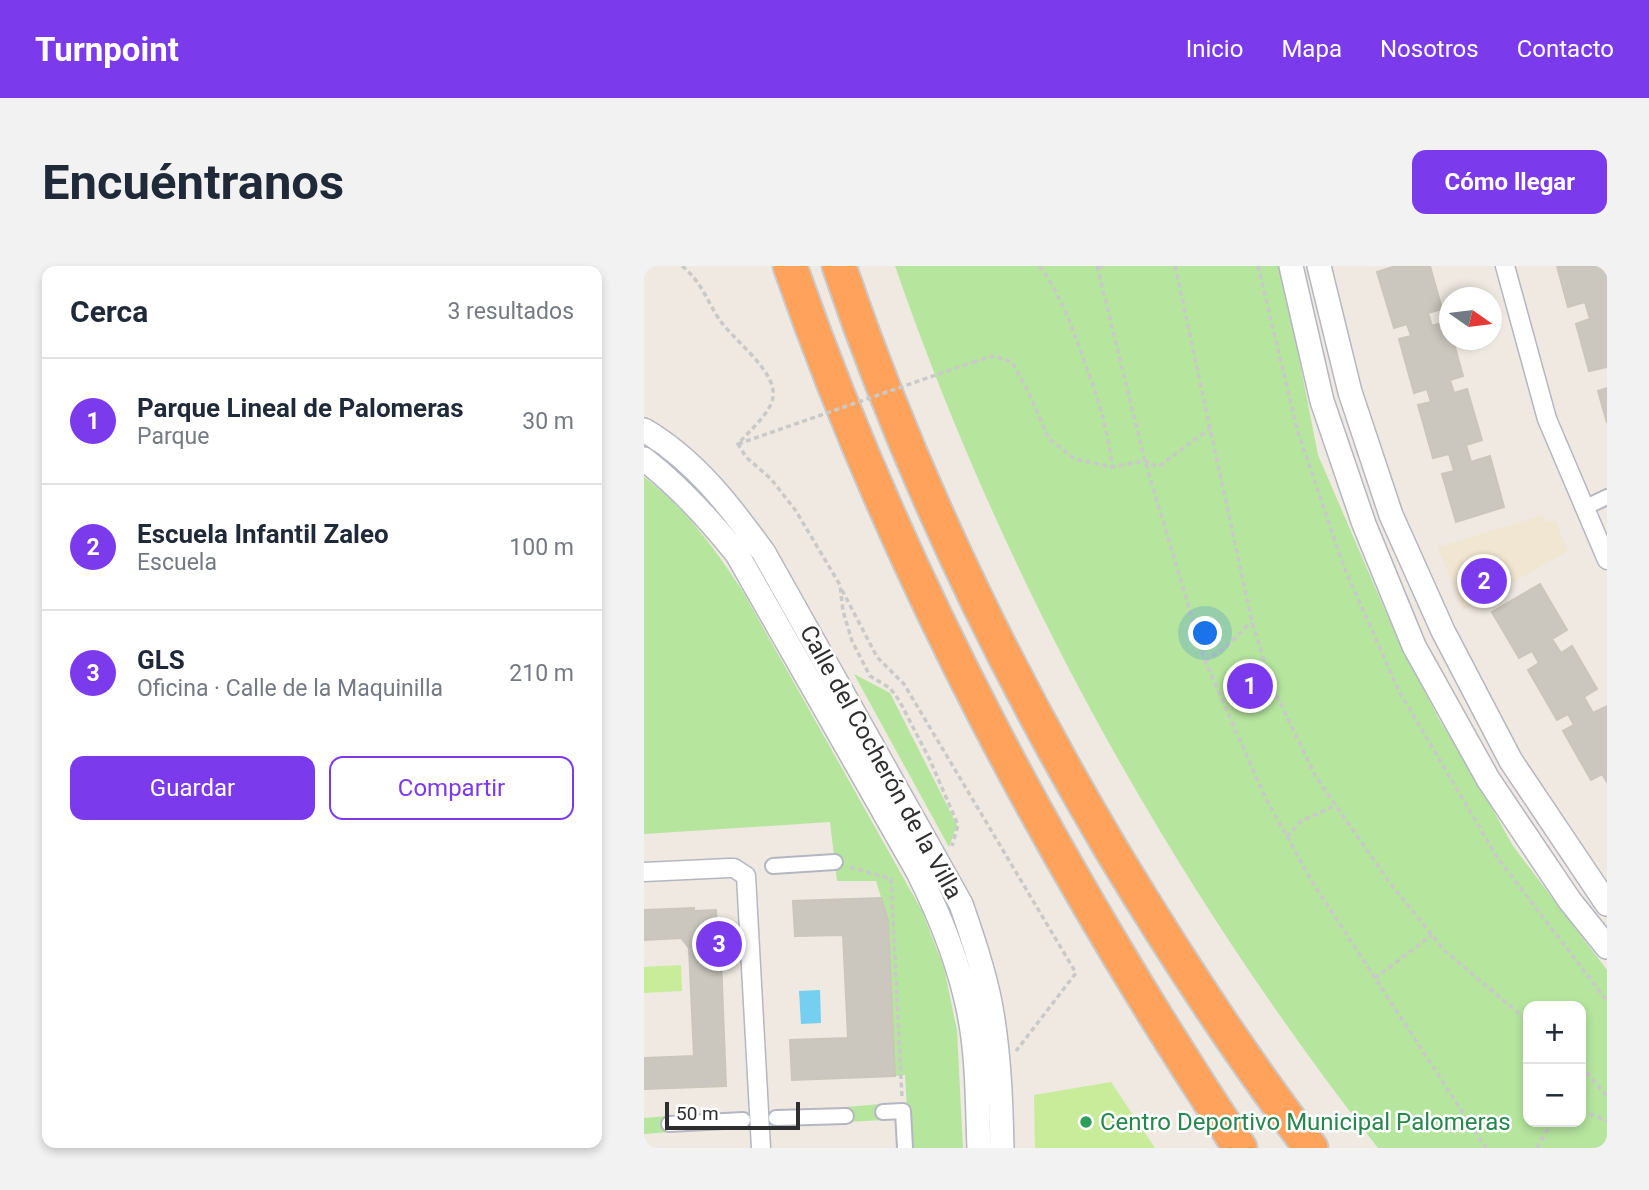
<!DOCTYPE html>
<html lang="es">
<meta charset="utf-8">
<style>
body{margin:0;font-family:Roboto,sans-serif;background:#f2f2f3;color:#1f2937}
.controls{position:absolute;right:21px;bottom:21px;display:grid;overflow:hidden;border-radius:14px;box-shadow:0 4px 10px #0003}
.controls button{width:63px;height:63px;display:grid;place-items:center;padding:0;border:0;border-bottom:2px solid #e0e1e3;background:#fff;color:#1f2937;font:35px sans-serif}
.compass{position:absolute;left:795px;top:21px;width:63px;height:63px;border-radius:50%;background:#fff;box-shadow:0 4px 10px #0003;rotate:104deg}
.scale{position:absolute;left:21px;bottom:18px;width:135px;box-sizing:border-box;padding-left:7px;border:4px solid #2e2e2e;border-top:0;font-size:19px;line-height:24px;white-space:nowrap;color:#2e2e2e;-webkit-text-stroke:5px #fff;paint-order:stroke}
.you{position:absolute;left:562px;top:368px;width:24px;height:24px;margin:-18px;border:5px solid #fff;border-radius:50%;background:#1a73e8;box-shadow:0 0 0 10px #1a73e833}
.badge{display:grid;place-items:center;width:46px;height:46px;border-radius:50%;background:#7c3aed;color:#fff;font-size:23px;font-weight:700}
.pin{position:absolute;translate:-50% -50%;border:4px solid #fff;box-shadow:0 2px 7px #0006}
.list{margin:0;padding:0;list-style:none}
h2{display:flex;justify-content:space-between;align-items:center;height:91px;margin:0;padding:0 28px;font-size:30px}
h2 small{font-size:23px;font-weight:400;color:#747a83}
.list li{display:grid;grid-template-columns:46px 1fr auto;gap:21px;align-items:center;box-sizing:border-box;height:126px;padding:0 28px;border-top:2px solid #e0e1e3}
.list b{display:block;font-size:26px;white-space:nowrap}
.list p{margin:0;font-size:23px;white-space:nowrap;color:#747a83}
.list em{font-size:23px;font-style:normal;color:#747a83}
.actions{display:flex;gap:14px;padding:21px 28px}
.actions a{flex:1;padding:16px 0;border:2px solid #7c3aed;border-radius:14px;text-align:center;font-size:24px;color:#7c3aed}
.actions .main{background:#7c3aed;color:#fff}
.map{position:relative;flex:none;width:963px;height:882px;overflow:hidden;border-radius:14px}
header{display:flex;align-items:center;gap:42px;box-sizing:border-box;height:98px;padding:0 35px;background:#7c3aed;color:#fff}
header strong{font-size:33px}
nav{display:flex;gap:38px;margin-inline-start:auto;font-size:24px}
.intro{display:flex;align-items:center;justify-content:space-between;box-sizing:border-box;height:168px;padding:0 42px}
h1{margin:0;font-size:49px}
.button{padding:18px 32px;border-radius:14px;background:#7c3aed;color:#fff;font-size:24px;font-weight:700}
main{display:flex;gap:42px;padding:0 42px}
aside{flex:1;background:#fff;border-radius:14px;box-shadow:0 4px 10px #0003}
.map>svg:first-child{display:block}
</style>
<header>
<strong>Turnpoint</strong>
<nav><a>Inicio</a><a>Mapa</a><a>Nosotros</a><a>Contacto</a></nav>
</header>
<div class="intro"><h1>Encuéntranos</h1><a class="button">Cómo llegar</a></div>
<main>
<aside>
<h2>Cerca<small>3 resultados</small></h2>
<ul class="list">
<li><span class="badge">1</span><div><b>Parque Lineal de Palomeras</b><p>Parque</p></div><em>30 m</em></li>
<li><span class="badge">2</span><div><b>Escuela Infantil Zaleo</b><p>Escuela</p></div><em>100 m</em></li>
<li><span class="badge">3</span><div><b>GLS</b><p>Oficina · Calle de la Maquinilla</p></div><em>210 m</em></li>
</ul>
<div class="actions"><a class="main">Guardar</a><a>Compartir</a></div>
</aside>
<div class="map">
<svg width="963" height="882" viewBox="0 0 963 882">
<rect width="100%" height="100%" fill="#efe9e1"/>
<path fill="#f0e6d1" d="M899,249L902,256L911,254L924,285L819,344L794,281Z"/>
<path fill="#b6e59e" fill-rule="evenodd" d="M251,0H637L674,189L753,372L795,453L833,515L869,580L963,704V882H734C527,617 361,318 251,0ZM884,740H937V856H884Z
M0,211C41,241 70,282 98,324L278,645L300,702L313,764L319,882H265L261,809L251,810L244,654L232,615H193L186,556L0,568Z
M210,408L246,427L313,559L305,581Z
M238,838L239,854L202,856L201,841Z
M24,850L25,866L0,868V852Z"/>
<path fill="#c9ec9a" d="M37,699L38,725L0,727V701Z
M467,816L511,882H391L390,829Z"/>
<path fill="#75cff0" d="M176,724L177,757L157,758L155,725Z"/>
<path fill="#cbc7bf" stroke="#cbc5ba" stroke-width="2" d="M752,0H786L798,43L784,47L788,60L803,55L806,74H809L819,110L806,114L810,127L823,123L838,174L822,179L827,196L846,190L860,241L812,256L798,208L810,205L805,188L789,192L774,139L787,136L783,123L770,127L755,73L767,70L763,58L750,62L733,6Z
M913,0H963V101L945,105L932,58L946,53L941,36L924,41Z
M963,122V157L954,125Z
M896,318L923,364L908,373L917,387L928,380L953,423L940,431L949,447L963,440V516L958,508L947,514L919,465L930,459L924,448L913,454L884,404L895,397L888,385L875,392L848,346Z
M237,632L244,654L251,810L148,814L146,774L204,772L199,669L151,670L149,635Z
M50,642V645L72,644L73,666H76L82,820L0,823V792L50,790L45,682L37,672L0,674V644Z"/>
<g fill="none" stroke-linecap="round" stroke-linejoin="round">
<g stroke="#b4b7c1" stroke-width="18">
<path id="pedestrian" d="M940,242L963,231
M129,600L191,596
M239,846L259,845L261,882
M132,852L202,850
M25,858L99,854"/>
</g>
<g stroke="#b4b7c1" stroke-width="21">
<path id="minor" d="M861,0L903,153L963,294
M0,606L85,602H90L102,610L117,882"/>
</g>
<g stroke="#b4b7c1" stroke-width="26">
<path id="tertiary" d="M647,0L678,135L720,258L770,380L844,513L926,635L963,681
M675,0L706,126L747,249L799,365L867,495L963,638
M0,164C51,194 86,240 120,287L317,638C328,670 339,702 346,736C355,784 357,833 358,882
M0,193C36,221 65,253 93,288L274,606C296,650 314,694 324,742C334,788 333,836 335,882"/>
</g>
<g stroke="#c9c9c9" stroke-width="37">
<path id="motorway" d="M146,0C255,313 414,606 596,882
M195,0C264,203 358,399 467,583C529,686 594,787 667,882"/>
</g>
<path stroke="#c9c9c9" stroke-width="3.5" stroke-dasharray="5 3.5" stroke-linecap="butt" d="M38,0C57,15 62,33 75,53C88,73 133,105 129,131C127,147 104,166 94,178L102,191L127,213L152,245L196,319L199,345L208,375L226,410L246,422L255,434L286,494L314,559L308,580
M396,0C418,32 427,59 440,94C453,130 464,162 468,200
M453,0L501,195L561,395L622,533L669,617L842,882
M531,0L608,356L628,420L672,511L746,617L801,685L884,755
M614,0L653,163L700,301L755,425L853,591L963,735
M454,1L463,0
M329,96L350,90L368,96L384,125L405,173L431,193L468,201L501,195L514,201L565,163
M198,324L233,391L260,418L432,707L372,785
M561,395L583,380L607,356
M643,571L657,555L692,539
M206,601L247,613L258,832
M731,712L788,669
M937,800L963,830
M937,848H947L963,855
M893,882L905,861L912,856"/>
<use href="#pedestrian" stroke="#fff" stroke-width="14"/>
<use href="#minor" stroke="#fff" stroke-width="18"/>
<use href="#tertiary" stroke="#fff" stroke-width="23"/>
<use href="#motorway" stroke="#ffa35c" stroke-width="33"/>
<path stroke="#c9c9c9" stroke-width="3.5" stroke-dasharray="5 3.5" stroke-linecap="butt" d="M94,178L329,96"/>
</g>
<circle fill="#2e9e5b" stroke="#fff" stroke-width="2.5" cx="442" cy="856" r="7"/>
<g text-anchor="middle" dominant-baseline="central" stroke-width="5" stroke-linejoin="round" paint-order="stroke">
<g font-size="24" fill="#2e2e2e" stroke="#fff">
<text transform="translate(237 496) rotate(61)">Calle del Cocherón de la Villa</text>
</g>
<g font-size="24" fill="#27864d" stroke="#fff" text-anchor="start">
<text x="456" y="856">Centro Deportivo Municipal Palomeras</text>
</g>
</g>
</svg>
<div class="controls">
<button>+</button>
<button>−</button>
</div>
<svg class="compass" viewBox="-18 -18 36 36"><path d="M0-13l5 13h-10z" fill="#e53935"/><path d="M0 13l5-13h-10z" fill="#747a83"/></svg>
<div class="scale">50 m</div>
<div class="you"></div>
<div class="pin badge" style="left:606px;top:420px">1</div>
<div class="pin badge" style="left:840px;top:315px">2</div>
<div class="pin badge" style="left:75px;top:678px">3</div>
</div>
</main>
